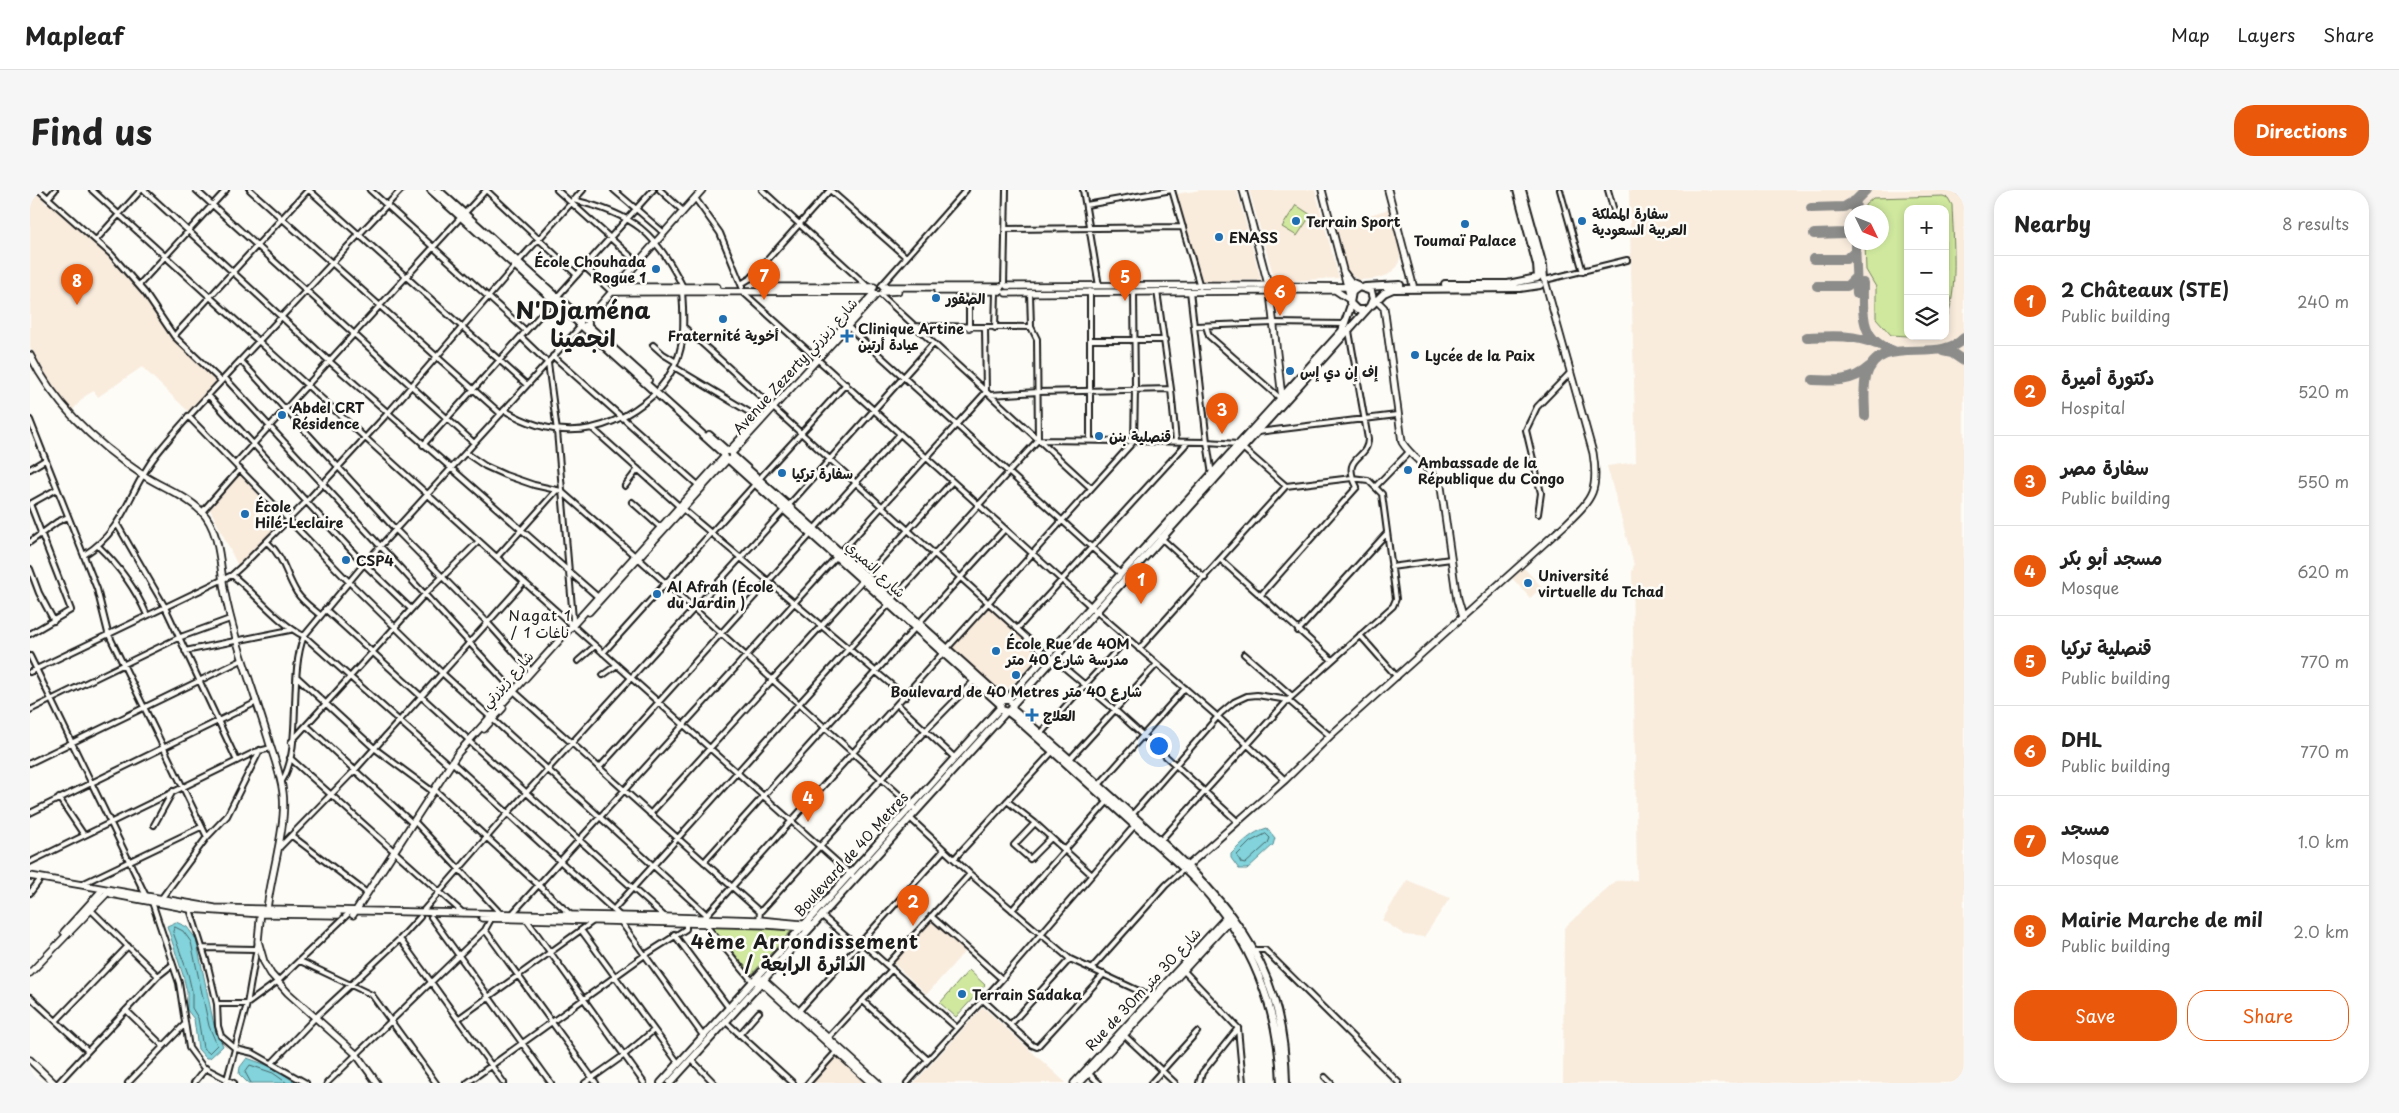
<!DOCTYPE html>
<meta charset="utf-8">
<style>
body{margin:0;font-family:"Playpen Sans","Playpen Sans Arabic",sans-serif;background:#f6f6f6;color:#222}
.controls{position:absolute;right:15px;top:15px;display:grid;overflow:hidden;border-radius:10px;box-shadow:0 2px 8px #0003}
.controls button{width:45px;height:45px;display:grid;place-items:center;padding:0;border:0;border-bottom:1px solid #e0e0e0;background:#fff;color:#222;font:25px sans-serif}
.compass{position:absolute;left:1814px;top:15px;width:45px;height:45px;border-radius:50%;background:#fff;box-shadow:0 2px 8px #0003;rotate:133deg}
.you{position:absolute;left:1128px;top:555px;width:18px;height:18px;margin:-12px;border:4px solid #fff;border-radius:50%;background:#1a73e8;box-shadow:0 0 0 8px #1a73e833}
.badge{display:grid;place-items:center;width:32px;height:32px;border-radius:50%;background:#ea580c;color:#fff;font-size:16px;font-weight:700}
.pin{position:absolute;translate:-50% -41px;filter:drop-shadow(0 1px 2px #0008)}
.pin::after{content:'';position:absolute;top:26px;width:18px;height:15px;background:inherit;clip-path:polygon(0 0,100% 0,50% 100%)}
.list{margin:0;padding:0;list-style:none}
h2{display:flex;justify-content:space-between;align-items:center;height:65px;margin:0;padding:0 20px;font-size:21px}
h2 small{font-size:16px;font-weight:400;color:#767676}
.list li{display:grid;grid-template-columns:32px 1fr auto;gap:15px;align-items:center;box-sizing:border-box;height:90px;padding:0 20px;border-top:1px solid #e0e0e0}
.list b{display:block;font-size:19px;white-space:nowrap}
.list p{margin:0;font-size:16px;white-space:nowrap;color:#767676}
.list em{font-size:16px;font-style:normal;color:#767676}
.actions{display:flex;gap:10px;padding:15px 20px}
.actions a{flex:1;padding:11px 0;border:1px solid #ea580c;border-radius:20px;text-align:center;font-size:18px;color:#ea580c}
.actions .main{background:#ea580c;color:#fff}
.icon{flex:none;width:28px;height:28px;fill:none;stroke:currentColor;stroke-width:2;stroke-linecap:round;stroke-linejoin:round}
.map{position:relative;flex:none;width:1934px;height:893px;overflow:hidden;border-radius:20px}
header{display:flex;align-items:center;gap:30px;box-sizing:border-box;height:70px;padding:0 25px;background:#fff;border-bottom:1px solid #e0e0e0}
header strong{font-size:24px}
nav{display:flex;gap:28px;margin-inline-start:auto;font-size:18px}
.intro{display:flex;align-items:center;justify-content:space-between;box-sizing:border-box;height:120px;padding:0 30px}
h1{margin:0;font-size:35px}
.button{padding:12px 22px;border-radius:20px;background:#ea580c;color:#fff;font-size:18px;font-weight:700}
main{display:flex;gap:30px;padding:0 30px}
aside{flex:1;background:#fff;border-radius:20px;box-shadow:0 2px 8px #0003}
.map>svg:first-child{display:block}
</style>
<header>
<strong>Mapleaf</strong>
<nav><a>Map</a><a>Layers</a><a>Share</a></nav>
</header>
<div class="intro"><h1>Find us</h1><a class="button">Directions</a></div>
<main>
<div class="map">
<svg width="1934" height="893" viewBox="0 0 1934 893">
<rect width="100%" height="100%" fill="#fdfcf7"/>
<filter id="ink" filterUnits="userSpaceOnUse"><feTurbulence type="fractalNoise" baseFrequency=".02" numOctaves="2"/><feDisplacementMap in="SourceGraphic" scale="10" xChannelSelector="R" yChannelSelector="G"/><feConvolveMatrix kernelMatrix="1 2 1 2 8 2 1 2 1" color-interpolation-filters="sRGB"/></filter>
<g filter="url(#ink)">
<path fill="#f9ecdd" fill-rule="evenodd" d="M0,0H9L16,14L24,13L29,22L34,21L77,62L116,103L142,143L189,190L160,223L112,177L68,207L64,201L55,206L41,222L19,191L0,157Z
M1171,0H1207L1231,90L1171,91L1145,4Z
M1219,0H1285L1309,88L1245,92Z
M1599,0H1934V893H1533L1534,738L1585,691L1607,690L1602,382L1604,375L1577,276L1606,272ZM1878,19H1915V146H1878ZM1822,22H1852V52H1822Z
M1359,19L1371,63L1368,76L1358,85L1344,89L1328,90L1315,80L1312,74L1306,35Z
M209,284L254,331L208,376L179,317Z
M1494,378L1512,397L1500,408L1482,388Z
M960,417L1011,464L974,503L922,458Z
M1377,690L1420,708L1394,747L1375,745L1352,730Z
M901,728L936,760L897,804L862,772Z
M953,817L1035,892L1034,893H884Z
M805,865L835,893H780Z"/>
<path fill="#cfe89e" stroke="#76825d" d="M1913,6L1918,8L1922,15C1923,47 1929,105 1915,132V19H1878V146L1861,145L1846,128V97L1836,80L1835,53L1852,52V22H1835V15L1843,8Z
M1266,15L1281,25L1267,46L1252,37Z
M681,737L763,739L722,784Z
M939,780L955,795L926,827L910,813Z"/>
<path fill="#82d3db" stroke="#598a8f" d="M1237,638L1245,648L1243,655L1217,679H1209L1201,668V664C1212,653 1222,642 1237,638Z
M146,732L157,737L166,749L184,835L193,856L180,868H176L168,859L164,829L157,820V802L153,785L137,736Z
M217,868L245,878L266,893H218L209,884L210,877Z"/>
<g fill="none" stroke-linecap="round" stroke-linejoin="round">
<path stroke="#456568" stroke-width="1" d="M1236,644L1240,648L1238,653L1215,674L1211,673L1207,665L1220,652Z
M145,737L153,741L161,752L179,836L187,855L179,863L173,858L168,828L162,818V801L158,784L143,742Z
M221,893L215,882L220,875L243,883L257,893"/>
<path stroke="#8c8c8a" stroke-width="10" d="M1930,0L1934,3
M1781,18L1814,17L1826,10
M1825,22L1826,10L1836,0
M1784,44L1815,43L1822,39
M1825,52L1827,104
M1783,69H1816L1826,60
M1833,93C1833,123 1829,151 1864,161
M1787,96H1817L1826,87
M1777,147C1801,146 1823,144 1846,154
M1913,161L1922,163L1934,171
M1783,190C1804,191 1823,192 1839,177
M1835,226C1835,213 1833,199 1836,187C1848,141 1908,176 1934,148"/>
<g stroke="#1c1c1c" stroke-width="8">
<path id="street" d="M9,0L81,64L115,103L144,146L191,191
M62,0L494,392L825,688
M114,0L299,171L568,407
M166,0L444,253
M220,0L471,224
M279,0L497,195
M340,0L496,141
M456,0L547,85
M527,0L608,73
M584,0L634,43
M630,0L653,21
M732,0L837,96
M800,0L876,67
M1053,0L1069,96
M1142,0L1170,97
M1530,0L1553,82
M1578,0L1584,21
M18,8L25,0
M665,8L690,43L712,97
M543,10C603,24 626,42 653,97
M1056,15L1142,0
M434,24L456,0
M976,39L1153,37
M66,50L111,0
M488,72L553,0
M555,77L582,102
M1515,90L1597,70
M711,94L721,88L800,0
M109,95L196,0
M974,95L976,0
M851,96L936,0
M1060,101V250
M1127,101L1141,199L1146,251
M713,102L1066,421L1188,527L1255,590
M850,104L1061,298
M527,107L623,0
M816,135L1091,384
M885,136L1001,137
M1165,136L1244,133L1315,134
M1176,136L1179,146L1250,208
M655,138L1017,466
M939,138V101
M965,138L966,102
M144,146L278,0
M491,147L518,173L527,241L543,429L542,434
M1061,150H1135
M623,155L633,164L646,172
M523,166L668,295
M211,171L366,340L457,432L501,481
M644,177L729,228
M195,188L484,501
M629,199C656,168 655,140 652,101
M178,205L334,374L381,419
M960,205L1008,202L1141,199
M474,220C529,253 579,245 626,203
M158,226L319,392L411,482L676,724
M0,230L67,399L78,443L177,647
M563,239L649,316L876,507
M1228,242L1367,225
M1008,250L1177,252L1182,285
M393,255L523,111
M436,263L455,276L475,285L504,295L531,301L605,366
M206,273L431,27
M0,279L15,270
M729,289L816,194
M595,296L608,279
M1346,296L1379,262
M602,312L630,337
M0,314L41,420L0,444
M0,314L27,299
M758,316L903,154
M172,322L210,279
M1508,324L1511,303L1496,240L1507,217L1540,183
M87,334L135,417L207,571
M784,339L870,244
M1130,347L1175,388
M0,352L27,332L38,327
M237,352C255,368 255,384 267,403C273,412 282,418 290,425
M68,356C88,375 106,400 117,425
M810,363L956,202L955,138
M54,365C96,339 98,301 126,265C151,233 180,204 207,174C261,116 316,58 371,0
M467,367L527,300
M608,368L886,620
M1191,370L1302,470
M1361,377L1421,369
M0,379L9,403L24,431
M202,385C225,403 249,434 274,446L419,575
M836,386L922,292
M1230,406L1327,297C1310,265 1338,271 1338,249L1319,141
M862,410L1008,250L1007,149L1001,137L1000,103
M295,419L439,550
M889,433L975,339
M987,439L1158,252
M1268,441L1357,343
M1330,445L1367,487
M1109,459L1256,296
M155,461L260,440
M573,463L726,293
M1214,464L1262,506
M0,466L116,706
M1024,469L1085,520L1207,631
M548,471L565,456
M0,482L202,385L212,376L276,312L358,223L485,76
M573,485L587,475
M267,487L344,558L402,601
M486,503L730,722L729,730
M868,515L925,568
M0,520L148,448L200,429
M277,536L382,633
M1011,543L1097,449
M261,552L395,404L449,351
M441,553L635,727
M260,568L433,723
M1040,569L1127,474
M0,573L212,470
M424,574L590,726
M569,578L781,344
M252,591C273,558 258,485 274,446L334,374L551,136
M1068,596L1155,498
M406,601L541,725
M29,608L54,645
M977,611L1005,633L1062,685
M0,623L227,512
M620,624L833,390
M1101,626L1191,523L1204,512L1217,506L1227,505L1258,510L1300,546
M879,627L940,684L1040,769L1124,808
M386,633L470,723
M1005,633L984,655L1000,669L1021,648
M124,635L143,601
M262,646L337,703
M1130,651L1258,510L1363,416L1366,409L1352,304L1338,290L1322,288L1256,296L1208,254L1177,252L1160,101
M248,659L325,580L494,392
M924,669L1024,560
M0,672L225,562L241,558
M674,672L885,438
M52,694L171,637
M0,703L9,691
M131,709L177,647L197,626L230,560
M122,712L149,793L159,858L173,877L204,893
M160,719L178,776L187,814L188,836L191,846L206,859L223,863L276,893
M61,720L128,786
M583,720L859,414
M982,720L1078,611
M392,722L477,624L755,319
M730,722L895,541L944,491
M482,724L806,367
M791,725L827,756
M901,726L972,789
M401,727L521,893
M497,730L614,893
M591,732L674,847
M455,740L566,893
M551,740L649,874
M644,744L699,818
M370,749L474,893
M831,752L927,838
M173,758L225,759
M1221,760H1235L1369,893
M270,771L342,805L406,893
M857,775L940,684
M1061,779L1136,695L1154,679
M1153,780L1208,838L1213,893
M723,792L674,733L673,729L1104,251L1105,199L1104,101
M0,807L57,860
M953,810L1002,855L1007,857L1074,784
M833,811L898,870
M187,814H217L247,792L320,722
M96,820L133,856
M768,822L914,660
M428,829L562,732
M26,831L98,756
M695,831L763,893
M980,835L1040,769
M709,845L729,822
M1094,845L1145,893
M798,848L862,779
M661,869L684,893
M242,873L285,828L370,749L390,727
M1059,884L1069,893
M1295,887L1301,893
M28,893L128,786L142,775
M98,893L154,835
M164,893L176,878
M196,893L217,814L228,751
M297,893L455,740L461,729
M437,893L615,765L656,739V733
M555,893L593,866L624,840
M778,893L806,862
M877,893L972,789L1106,634
M1121,893L1167,842
M1169,893L1172,883L1208,838"/>
</g>
<g stroke="#1c1c1c" stroke-width="9">
<path id="secondary" d="M1213,0L1238,94
M1292,0L1320,107
M1358,0L1383,95
M1313,81L1321,92L1328,95
M977,96L1237,95
M1244,96L1329,97
M586,97H687
M738,97H844
M853,97H971
M1244,100H1305L1320,110
M907,101H971
M582,102L843,101
M853,102L868,101
M976,103L1235,101
M1240,103L1251,199L1252,206L1255,209
M1346,110L1354,118L1355,124L1372,252C1382,269 1403,279 1411,297L1427,410L1432,427
M557,130L672,0
M788,164L844,103
M0,165C25,216 66,254 113,285C131,297 155,305 171,321C190,339 190,375 194,399C204,451 223,498 238,548C243,566 251,584 253,603C257,636 241,684 237,719
M699,261L721,237
M702,263L846,105
M559,422L697,270
M454,539L473,518
M1154,679L1255,590L1300,546L1537,333C1563,308 1569,300 1563,263L1515,91
M0,686L185,718L232,719
M81,704L160,719L232,724
M237,719L635,727L729,730L782,735
M232,724H237V719L231,720L228,751L234,772L241,784L258,803L326,864L347,893
M237,724L308,725
M323,725L428,563L694,267
M452,728L737,735L775,738
M34,742L73,699
M0,783L80,700
M730,789H733L848,893
M727,792L734,795L841,893
M0,870L24,893
M1044,893L1199,724
M1050,893L1202,728"/>
</g>
<g stroke="#1c1c1c" stroke-width="10">
<path id="primary" d="M401,0L549,133
M408,0L548,126L557,130L558,133L555,137L549,135L551,129
M1487,0L1507,75L1508,87
M1492,0L1513,76L1514,89
M1415,94H1478L1507,88
M1335,97L1370,95
M1342,115L1354,103L1363,99L1490,98L1510,95
M557,135L618,190
M553,137L694,264
M679,245L697,261
M703,266L974,510
M699,270L970,514
M977,509L1312,141L1321,115
M983,514L1340,116L1343,109L1341,101L1329,97L1322,102L1320,113L1327,120H1335
M982,519C1022,553 1062,589 1101,624C1191,705 1254,764 1256,893
M978,522L982,519L983,514L979,510H974L970,514L971,520L978,522L987,529C1025,563 1062,597 1100,631C1123,652 1149,672 1170,695C1221,750 1249,818 1251,893
M631,893L970,518
M640,893L975,523"/>
</g>
<use href="#street" stroke="#fdfcf7" stroke-width="4"/>
<use href="#secondary" stroke="#fdfcf7" stroke-width="5.5"/>
<use href="#primary" stroke="#fdfcf7" stroke-width="6"/>
</g>
</g>
<g fill="#1f6fb2" stroke="#fdfcf7" stroke-width="2">
<circle cx="1266" cy="31" r="5"/>
<circle cx="1552" cy="31" r="5"/>
<circle cx="1435" cy="34" r="5"/>
<circle cx="1189" cy="47" r="5"/>
<circle cx="626" cy="79" r="5"/>
<circle cx="906" cy="108" r="5"/>
<circle cx="693" cy="129" r="5"/>
<path d="M814.5 138.5h5v5h5v5h-5v5h-5v-5h-5v-5h5z"/>
<circle cx="1385" cy="165" r="5"/>
<circle cx="1260" cy="181" r="5"/>
<circle cx="252" cy="225" r="5"/>
<circle cx="1069" cy="246" r="5"/>
<circle cx="1378" cy="280" r="5"/>
<circle cx="752" cy="283" r="5"/>
<circle cx="215" cy="324" r="5"/>
<circle cx="316" cy="370" r="5"/>
<circle cx="1498" cy="393" r="5"/>
<circle cx="627" cy="404" r="5"/>
<circle cx="966" cy="461" r="5"/>
<circle cx="986" cy="485" r="5"/>
<path d="M999.5 517.5h5v5h5v5h-5v5h-5v-5h-5v-5h5z"/>
<circle cx="932" cy="804" r="5"/>
</g>
<g text-anchor="middle" dominant-baseline="central" stroke-width="5" stroke-linejoin="round" paint-order="stroke">
<g font-size="14" font-weight="bold" fill="#1c1c1c" stroke="#fdfcf7" text-anchor="start">
<text x="1562" y="23">سفارة المملكة<tspan x="1562" dy="16">العربية السعودية</tspan></text>
<text x="1276" y="31">Terrain Sport</text>
<text x="1199" y="47">ENASS</text>
<text x="1435" y="50" text-anchor="middle">Toumaï Palace</text>
<text x="616" y="71" text-anchor="end">École Chouhada<tspan x="616" dy="16">Rogue 1</tspan></text>
<text x="916" y="108">الصقور</text>
<text x="828" y="138">Clinique Artine<tspan x="828" dy="16">عيادة أرتين</tspan></text>
<text x="693" y="145" text-anchor="middle">Fraternité أخوية</text>
<text x="1395" y="165">Lycée de la Paix</text>
<text x="1270" y="181">إف إن دي إس</text>
<text x="262" y="217">Abdel CRT<tspan x="262" dy="16">Résidence</tspan></text>
<text x="1079" y="246">قنصلية بنن</text>
<text x="1388" y="272">Ambassade de la<tspan x="1388" dy="16">République du Congo</tspan></text>
<text x="762" y="283">سفارة تركيا</text>
<text x="225" y="316">École<tspan x="225" dy="16">Hilé-Leclaire</tspan></text>
<text x="326" y="370">CSP4</text>
<text x="1508" y="385">Université<tspan x="1508" dy="16">virtuelle du Tchad</tspan></text>
<text x="637" y="396">Al Afrah (École<tspan x="637" dy="16">du Jardin )</tspan></text>
<text x="976" y="453">École Rue de 40M<tspan x="976" dy="16">مدرسة شارع 40 متر</tspan></text>
<text x="986" y="501" text-anchor="middle">Boulevard de 40 Metres شارع 40 متر</text>
<text x="1013" y="525">العلاج</text>
<text x="942" y="804">Terrain Sadaka</text>
</g>
<g font-size="14" fill="#1c1c1c" stroke="#fdfcf7">
<text transform="translate(765 176) rotate(-48)">Avenue Zezerty شارع زيزرتي</text>
<text transform="translate(846 379) rotate(43)">شارع النميري</text>
<text transform="translate(477 489) rotate(-48)">شارع زيزرتي</text>
<text transform="translate(821 664) rotate(-48)">Boulevard de 40 Metres</text>
<text transform="translate(1113 799) rotate(-47)">Rue de 30m شارع 30 متر</text>
</g>
<g font-size="15" letter-spacing="1" fill="#1c1c1c" stroke="#fdfcf7">
<text x="510" y="424">Nagat 1<tspan x="510" dy="17">/ ناغات 1</tspan></text>
</g>
<g font-size="19" font-weight="bold" letter-spacing="1" fill="#1c1c1c" stroke="#fdfcf7">
<text x="775" y="751">4ème Arrondissement<tspan x="775" dy="22">/ الدائرة الرابعة</tspan></text>
</g>
<g font-size="24" font-weight="bold" fill="#1c1c1c" stroke="#fdfcf7">
<text x="553" y="119">N'Djaména<tspan x="553" dy="28">انجمينا</tspan></text>
</g>
</g>
</svg>
<div class="controls">
<button>+</button>
<button>−</button>
<button><svg class="icon" aria-label="layers" viewBox="0 0 24 24"><path d="M12 4l9 5-9 5-9-5zM3 14l9 5 9-5"/></svg></button>
</div>
<svg class="compass" viewBox="-18 -18 36 36"><path d="M0-13l5 13h-10z" fill="#e53935"/><path d="M0 13l5-13h-10z" fill="#767676"/></svg>
<div class="you"></div>
<div class="pin badge" style="left:1111px;top:414px">1</div>
<div class="pin badge" style="left:883px;top:736px">2</div>
<div class="pin badge" style="left:1192px;top:244px">3</div>
<div class="pin badge" style="left:778px;top:632px">4</div>
<div class="pin badge" style="left:1095px;top:111px">5</div>
<div class="pin badge" style="left:1250px;top:126px">6</div>
<div class="pin badge" style="left:734px;top:110px">7</div>
<div class="pin badge" style="left:47px;top:115px">8</div>
</div>
<aside>
<h2>Nearby<small>8 results</small></h2>
<ul class="list">
<li><span class="badge">1</span><div><b>2 Châteaux (STE)</b><p>Public building</p></div><em>240 m</em></li>
<li><span class="badge">2</span><div><b>دكتورة أميرة</b><p>Hospital</p></div><em>520 m</em></li>
<li><span class="badge">3</span><div><b>سفارة مصر</b><p>Public building</p></div><em>550 m</em></li>
<li><span class="badge">4</span><div><b>مسجد أبو بكر</b><p>Mosque</p></div><em>620 m</em></li>
<li><span class="badge">5</span><div><b>قنصلية تركيا</b><p>Public building</p></div><em>770 m</em></li>
<li><span class="badge">6</span><div><b>DHL</b><p>Public building</p></div><em>770 m</em></li>
<li><span class="badge">7</span><div><b>مسجد</b><p>Mosque</p></div><em>1.0 km</em></li>
<li><span class="badge">8</span><div><b>Mairie Marche de mil</b><p>Public building</p></div><em>2.0 km</em></li>
</ul>
<div class="actions"><a class="main">Save</a><a>Share</a></div>
</aside>
</main>
